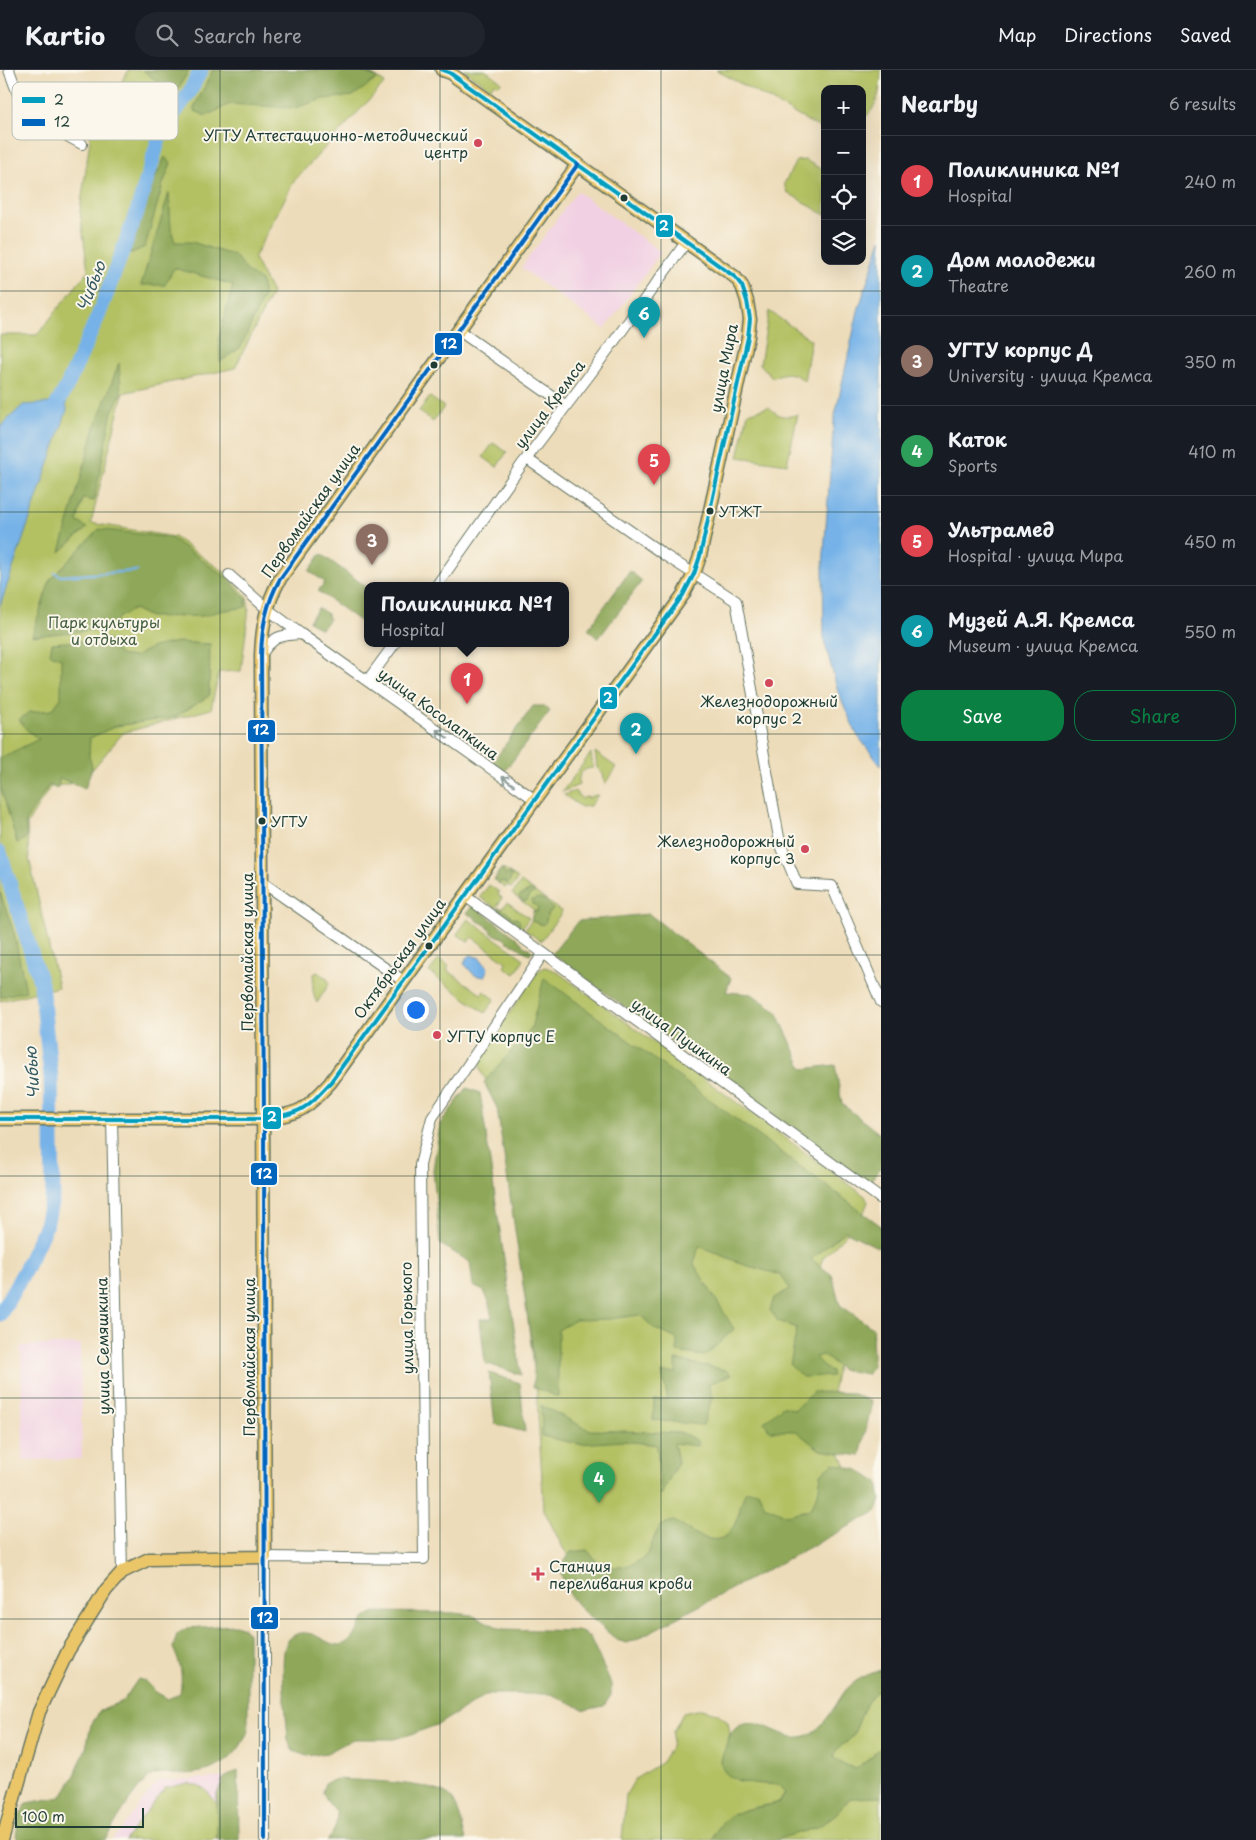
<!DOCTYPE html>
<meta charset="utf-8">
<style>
body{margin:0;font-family:"Playpen Sans",sans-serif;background:#20242c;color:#f1f3f6}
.controls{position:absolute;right:15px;top:15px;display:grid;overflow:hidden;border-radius:10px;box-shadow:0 5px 20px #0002}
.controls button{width:45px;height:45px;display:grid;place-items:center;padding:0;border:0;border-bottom:1px solid #363941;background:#171b24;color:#f1f3f6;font:25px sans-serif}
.scale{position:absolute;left:15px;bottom:12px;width:129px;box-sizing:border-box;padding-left:5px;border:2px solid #1f3d34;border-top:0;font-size:14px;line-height:18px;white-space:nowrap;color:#1f3d34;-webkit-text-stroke:4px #fbf7ec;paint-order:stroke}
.you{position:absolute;left:415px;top:939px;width:18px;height:18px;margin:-12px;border:4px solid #fff;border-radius:50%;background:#1a73e8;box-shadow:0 0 0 8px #1a73e833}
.badge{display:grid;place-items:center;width:32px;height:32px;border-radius:50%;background:#0b8043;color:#fff;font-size:16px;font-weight:700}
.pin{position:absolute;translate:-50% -41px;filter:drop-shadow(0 1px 2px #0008)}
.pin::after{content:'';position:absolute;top:26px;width:18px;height:15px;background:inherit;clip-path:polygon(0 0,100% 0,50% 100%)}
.popup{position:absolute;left:364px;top:512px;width:205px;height:65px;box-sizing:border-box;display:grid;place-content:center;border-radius:10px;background:#171b24;filter:drop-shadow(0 1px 4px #0005);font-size:16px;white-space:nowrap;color:#9ea1a6}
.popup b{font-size:19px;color:#f1f3f6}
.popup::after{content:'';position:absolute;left:50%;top:100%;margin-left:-10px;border:10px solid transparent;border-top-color:#171b24}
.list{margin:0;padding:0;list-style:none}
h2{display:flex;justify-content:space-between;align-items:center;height:65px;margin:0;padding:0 20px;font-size:21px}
h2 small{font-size:16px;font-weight:400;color:#9ea1a6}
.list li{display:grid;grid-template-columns:32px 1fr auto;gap:15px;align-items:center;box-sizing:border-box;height:90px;padding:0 20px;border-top:1px solid #363941}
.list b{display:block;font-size:19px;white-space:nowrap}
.list p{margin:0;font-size:16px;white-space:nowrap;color:#9ea1a6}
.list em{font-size:16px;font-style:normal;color:#9ea1a6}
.actions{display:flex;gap:10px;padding:15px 20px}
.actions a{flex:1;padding:11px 0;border:1px solid #0b8043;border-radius:20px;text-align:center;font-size:18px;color:#0b8043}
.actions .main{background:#0b8043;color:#fff}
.icon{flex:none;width:28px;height:28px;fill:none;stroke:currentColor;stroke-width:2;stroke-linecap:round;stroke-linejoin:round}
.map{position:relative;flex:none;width:881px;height:1770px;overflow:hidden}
header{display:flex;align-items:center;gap:30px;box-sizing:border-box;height:70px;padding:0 25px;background:#171b24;border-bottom:1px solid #363941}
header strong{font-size:24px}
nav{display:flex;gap:28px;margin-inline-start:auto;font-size:18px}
.search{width:350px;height:45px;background:#20242c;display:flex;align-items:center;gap:12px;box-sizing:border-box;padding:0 18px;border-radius:28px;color:#9ea1a6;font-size:19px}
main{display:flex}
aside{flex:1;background:#171b24}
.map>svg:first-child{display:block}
</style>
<header>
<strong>Kartio</strong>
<div class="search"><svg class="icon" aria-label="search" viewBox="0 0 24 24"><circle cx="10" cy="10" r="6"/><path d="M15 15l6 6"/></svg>Search here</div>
<nav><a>Map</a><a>Directions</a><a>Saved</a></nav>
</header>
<main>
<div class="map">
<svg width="881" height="1770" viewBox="0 0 881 1770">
<rect width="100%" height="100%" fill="#fbf7ec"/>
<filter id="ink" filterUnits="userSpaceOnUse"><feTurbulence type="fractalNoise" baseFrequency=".02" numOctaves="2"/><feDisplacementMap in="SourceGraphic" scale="10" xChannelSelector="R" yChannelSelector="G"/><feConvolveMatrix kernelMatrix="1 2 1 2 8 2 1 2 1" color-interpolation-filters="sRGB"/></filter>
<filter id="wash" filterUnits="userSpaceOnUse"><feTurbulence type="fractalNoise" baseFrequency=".0096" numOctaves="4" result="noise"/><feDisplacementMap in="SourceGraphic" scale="20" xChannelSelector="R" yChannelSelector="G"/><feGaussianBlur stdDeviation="1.12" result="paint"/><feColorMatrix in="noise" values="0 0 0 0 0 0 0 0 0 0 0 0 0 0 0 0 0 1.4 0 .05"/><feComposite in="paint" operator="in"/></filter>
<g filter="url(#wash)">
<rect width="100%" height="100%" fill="#eddcb9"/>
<path fill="#f1d0e3" d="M577,121L661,182L605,259L521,198Z
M80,1274L82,1389L23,1390L21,1276Z
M234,1707V1770H113L158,1711Z"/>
<path fill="#b3c163" stroke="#697f4c" d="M127,0H364L385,13L294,111L254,188L272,223L235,298L123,323L91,453L174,467L224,502L247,526L249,538L241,601L219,602L211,639L123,663L82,712L50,717L27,754L29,788L58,917L0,931V265H37L88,201L80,141L91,62L128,1Z
M463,0H485L502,12L498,16L495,13L490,18Z
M716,0H881C881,17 878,40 862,49V19H825V58H820Z
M805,90L825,101V145L787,122L784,114L796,91Z
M769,241L811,270L804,311C795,302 784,301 773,308L760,294Z
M430,327L444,337L433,352L419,341Z
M769,337C777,346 786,349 798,344L787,394L738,387L748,343Z
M493,373L507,382L497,397L483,387Z
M595,682L616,697L605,714L603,704L597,698Z
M591,683L593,698C583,698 577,705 579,715L562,722Z
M575,721L582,729L585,727L590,728L591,726L598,725L590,736L581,737L564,725Z
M502,798L518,809L511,818L507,815L505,818L494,810Z
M521,812L562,842L541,871L525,860L537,842L512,824Z
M489,815L499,822L498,825L502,828L496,838L480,827Z
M507,832L529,848L521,859L499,843Z
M468,849L524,889L515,904L504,897L506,892L472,867L468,872L457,864Z
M439,889L449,896L447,900L481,924L484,921L495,929L485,943L429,902Z
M545,897L556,901L865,1126L868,1132L862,1147L823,1188L815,1209L842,1264L829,1345L832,1363L851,1409L850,1424L671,1515L577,1497L563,1478L544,1440L536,1314L500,1031C492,1012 473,1006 483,983L537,902Z
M317,902L327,908L329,914L317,933C312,924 312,914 314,904Z
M881,1619V1679L879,1678L872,1687L856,1699L842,1694L833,1688C836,1675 847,1675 853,1665C861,1650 864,1627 881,1619Z
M701,1639L717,1643L728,1652L730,1663L726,1676L739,1711L779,1715L785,1722L780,1732C768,1736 756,1736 744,1740C733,1743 717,1760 712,1770H622L626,1725L635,1709L662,1692L671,1677L673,1662L683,1643Z
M188,1713L205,1719L221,1738L219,1763L214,1770H125L165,1718Z
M867,1726L881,1727V1770H775L836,1744L850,1728Z"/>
<path fill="#8ea759" stroke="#567246" d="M143,0H189L174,26Z
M213,0H359L378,8L353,26L323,29L295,38L230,34L206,46L193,40Z
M165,87L171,93L163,114L145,177L127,185L143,133Z
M169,123L171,159L175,172H192L235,186L248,202L261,211L264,225L241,277L220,292L219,268L233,215L174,198L165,215H141Z
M119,293L121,323L112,342L94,431L83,429L77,451L87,458L60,482L95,357Z
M99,459L171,468L227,508L246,529V537L220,541L203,546L150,547L134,539L118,548L112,558L32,566L50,510Z
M321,484L368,518V542L361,552L318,521L325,512L309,501Z
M630,501L642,511L598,569L588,559Z
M318,538L328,544L329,549L321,559L309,551Z
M108,569L120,585L134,587L153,577L177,572L210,574L209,626L175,647L116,656L90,668L89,686L92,697L85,719L60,708L57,719L49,715L26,750V769L17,773L0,715V688L39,669L28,661L19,650L29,642L52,640L61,628V588L50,584L52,573Z
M533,636H544L550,641L505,701L493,692Z
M502,799L505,805L509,804L512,806L508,814L501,811L499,814L495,809L499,801Z
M532,820L535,822L531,824L527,831H522L519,829L520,825Z
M0,822L14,863L26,921L0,927Z
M537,828L544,830L553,839L547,845L546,852L543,855L531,851L533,841H538L537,836L532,834L531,831Z
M474,836L518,869L525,877L529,878L532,882L530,884C521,881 515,873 507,872L505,869L492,863L486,855L476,850L474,846L469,845L467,843L471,837Z
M500,837L503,841H506L510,844L511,847L518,849L520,853L519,857L498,843L497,839Z
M649,844L731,908L726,922L752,924L777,942L803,999L835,995L842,1034L881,1065V1097L868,1114L552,884L578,851Z
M544,908L881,1156V1176L879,1178L845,1161L811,1189L832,1205L840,1235L874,1259C869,1276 878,1288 868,1304L842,1300L823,1285L815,1287L823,1297L831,1301L832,1306L802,1307L790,1295L797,1258L778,1251L770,1240L774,1228L790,1219L781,1205L745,1195L699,1176L694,1194L734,1259L705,1286L677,1282V1269L655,1259L640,1245L609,1249L575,1250L558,1260V1327L533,1317L534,1289L497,1038L484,1012L531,959Z
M467,1018L480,1023L521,1305L485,1293L480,1249H492L489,1232L484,1221L473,1216L470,1192L440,1174L433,1100L440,1054Z
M676,1290L726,1300L731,1305L709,1314L712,1328L703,1355L653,1350L654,1330H668L662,1303H676Z
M489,1303L520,1313L525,1362L495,1354Z
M813,1322L851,1323L872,1332L860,1386L820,1380L796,1361H770L764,1352L783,1336L795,1340C800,1332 808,1330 813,1322Z
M541,1335L589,1360L683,1363L697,1371V1376L674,1373L678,1392L661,1425L657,1375L623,1371L578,1374L542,1366Z
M833,1393L858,1400L878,1413L881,1430L876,1442L635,1570L626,1573L617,1570L582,1540L572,1528L564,1514L560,1498L571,1482L587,1480C591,1484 594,1489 598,1492C611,1501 631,1497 643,1488C657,1477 649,1455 674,1451C695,1464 723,1485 736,1451C741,1440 740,1432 746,1421H758L765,1436L786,1445L809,1440L818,1424L821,1404Z
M375,1542L453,1543L472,1545L502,1559L579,1561L590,1567L611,1614V1625L604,1636L585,1640L551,1624H488L439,1654L415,1663L394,1669H353L327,1683L307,1686L293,1681L288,1670C287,1651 279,1589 286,1574C289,1567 297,1562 305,1563C319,1563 331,1579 344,1574C357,1570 357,1556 365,1548C368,1545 372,1544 375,1542Z
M235,1555L244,1558L248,1564V1661C236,1691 215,1703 183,1704C175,1704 165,1702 156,1704C139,1709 115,1754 105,1770H19L16,1766L19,1747L27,1733L61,1727L75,1705L86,1678L91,1655L100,1641L123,1631L138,1609L146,1611L156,1622L168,1629L180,1623C183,1604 181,1595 173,1578L177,1564L187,1558Z
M881,1600V1619C864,1627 861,1650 853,1665C847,1675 836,1675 833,1687L842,1694L856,1699L872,1687L879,1678L881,1679V1727L850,1728L836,1744L818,1757L775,1770H712C726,1735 749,1742 780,1732L785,1723L779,1715C761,1713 723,1716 721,1692C721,1687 724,1682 726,1677C729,1668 730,1661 739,1656C762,1645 783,1673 805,1666C825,1659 834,1636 845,1621C854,1610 868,1604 881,1600Z
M238,1700L239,1770H217V1724L223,1709Z
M337,1709C359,1711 441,1711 453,1730C460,1741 462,1757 466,1770H326C335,1763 337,1754 337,1743L327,1731L322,1722L325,1713Z"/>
<path fill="#76b2e8" stroke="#4a788e" d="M881,169V696L857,665L838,622L824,570L823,496L834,350L858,241Z
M53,329L66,332L67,340L0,536V357L23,335L51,333Z
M471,885L480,888L488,898L485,906C472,908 472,901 464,894L466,888Z"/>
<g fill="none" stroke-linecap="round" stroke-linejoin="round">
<path stroke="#76b2e8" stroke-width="2.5" d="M55,503L61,506L137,501"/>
<path stroke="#76b2e8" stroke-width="15" d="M50,347L67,316L99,244L137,142L161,62L189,23L201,0
M0,783L41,914L51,1007L53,1124L46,1155L24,1202L0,1244"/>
</g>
</g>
<g filter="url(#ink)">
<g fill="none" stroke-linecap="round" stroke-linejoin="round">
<g stroke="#677563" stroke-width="12">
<path id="minor" d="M9,0L25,43L82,74
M458,260L566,336
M527,389L666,486L736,531L780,773L797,814L832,816L881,932
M229,505L266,538L301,564L534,729
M437,515L523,393L594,299L687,171
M261,585C273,566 280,565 301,564
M368,610L395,573
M262,812L402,910
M465,826L881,1129
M112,1049L122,1502
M265,1770V1487L424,1489L420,1095L432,1048L543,884"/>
</g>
<g stroke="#677563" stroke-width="15">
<path id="major" d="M0,1049H264C301,1043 304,1041 330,1013L683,525L694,504L700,486L748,267L750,249L747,231L742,216L735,207L450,3L442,0
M2,1770L39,1642L68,1581L106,1520L122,1502L149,1489L265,1487L261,585C262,557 266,534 280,509L578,94"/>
</g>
<use href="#minor" stroke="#fff" stroke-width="10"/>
<use href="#major" stroke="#ebc669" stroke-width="12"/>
<g stroke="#fbf7ec" stroke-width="8">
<path id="bus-1" d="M0,1049H264C301,1043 304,1041 330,1013L683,525L694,504L700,486L748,267L750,249L747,231L742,216L735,207L450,3L442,0"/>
</g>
<g stroke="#fbf7ec" stroke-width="8">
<path id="bus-2" d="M265,1770L264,1049L261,585C262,557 266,534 280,509L578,94"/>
</g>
<use href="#bus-1" stroke="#039ebf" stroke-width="4"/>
<use href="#bus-2" stroke="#0065bd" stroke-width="4"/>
</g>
<defs><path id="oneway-shaft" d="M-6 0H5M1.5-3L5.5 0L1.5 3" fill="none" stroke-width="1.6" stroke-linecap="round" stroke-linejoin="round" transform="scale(1.25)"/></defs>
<g stroke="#8f9e9a">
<use href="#oneway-shaft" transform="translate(442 664) rotate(-144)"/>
<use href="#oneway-shaft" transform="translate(508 711) rotate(-144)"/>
</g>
</g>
<path fill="none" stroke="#1f3d34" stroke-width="1" stroke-opacity="0.55" d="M220,0V1770M440,0V1770M661,0V1770M0,221H881M0,442H881M0,664H881M0,885H881M0,1106H881M0,1328H881M0,1549H881"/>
<g fill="#d1495b" stroke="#fbf7ec" stroke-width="2">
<circle cx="478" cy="73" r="5"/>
<circle cx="769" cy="613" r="5"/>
<circle cx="805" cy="779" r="5"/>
<circle cx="437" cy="965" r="5"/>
<path d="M535.5 1496.5h5v5h5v5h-5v5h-5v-5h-5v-5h5z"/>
</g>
<g fill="#1f3d34" stroke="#fbf7ec" stroke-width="2">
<circle cx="624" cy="128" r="4.5"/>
<circle cx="434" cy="295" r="4.5"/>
<circle cx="710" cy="441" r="4.5"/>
<circle cx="262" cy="751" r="4.5"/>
<circle cx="429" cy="876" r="4.5"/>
</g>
<g text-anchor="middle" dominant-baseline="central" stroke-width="4" stroke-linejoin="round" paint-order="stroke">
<g font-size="14" fill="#1f3d34" stroke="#fbf7ec" text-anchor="start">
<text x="719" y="441">УТЖТ</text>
<text x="271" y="751">УГТУ</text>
</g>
<g font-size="15" fill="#1f3d34" stroke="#fbf7ec" text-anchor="end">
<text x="468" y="64">УГТУ Аттестационно-методический<tspan x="468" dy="17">центр</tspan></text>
<text x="769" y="630" text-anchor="middle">Железнодорожный<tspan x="769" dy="17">корпус 2</tspan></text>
<text x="795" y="770">Железнодорожный<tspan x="795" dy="17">корпус 3</tspan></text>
<text x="447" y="965" text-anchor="start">УГТУ корпус Е</text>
<text x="549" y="1495" text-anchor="start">Станция<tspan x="549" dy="17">переливания крови</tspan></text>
</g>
<g font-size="15" fill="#1f3d34" stroke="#fbf7ec">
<text transform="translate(723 298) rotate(-79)">улица Мира</text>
<text transform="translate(549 334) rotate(-53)">улица Кремса</text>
<text transform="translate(310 440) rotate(-55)">Первомайская улица</text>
<text transform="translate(439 643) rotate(36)">улица Косолапкина</text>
<text transform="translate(246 882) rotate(-90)">Первомайская улица</text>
<text transform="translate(399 888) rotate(-54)">Октябрьская улица</text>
<text transform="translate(682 966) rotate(36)">улица Пушкина</text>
<text transform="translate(406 1248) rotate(-91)">улица Горького</text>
<text transform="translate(102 1276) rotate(-91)">улица Семяшкина</text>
<text transform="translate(248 1287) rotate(-90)">Первомайская улица</text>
</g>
<g font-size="15" fill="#445e40" stroke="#fbf7ec">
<text x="104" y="551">Парк культуры<tspan x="104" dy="17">и отдыха</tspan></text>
</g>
<g font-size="16" font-style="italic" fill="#355a61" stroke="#fbf7ec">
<text transform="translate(90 216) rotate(-69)">Чибью</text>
<text transform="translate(31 1003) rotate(-94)">Чибью</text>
</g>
</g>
<rect x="12" y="12" width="166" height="58" rx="8" fill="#fbf7ec" stroke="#b9bfb5" stroke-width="1"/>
<rect x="22" y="27" width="23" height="6" fill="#039ebf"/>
<rect x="22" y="49" width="23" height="7" fill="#0065bd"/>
<g font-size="14" fill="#1f3d34">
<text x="54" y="35">2</text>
<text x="54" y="57">12</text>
</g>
<g stroke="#fbf7ec" stroke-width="2">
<rect x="655" y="144" width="19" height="24" rx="5" fill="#039ebf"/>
<rect x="434" y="262" width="29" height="24" rx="5" fill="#0065bd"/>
<rect x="599" y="616" width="19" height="24" rx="5" fill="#039ebf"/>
<rect x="247" y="649" width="29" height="24" rx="5" fill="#0065bd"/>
<rect x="262" y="1036" width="20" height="24" rx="5" fill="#039ebf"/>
<rect x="250" y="1092" width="28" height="24" rx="5" fill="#0065bd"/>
<rect x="250" y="1536" width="29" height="24" rx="5" fill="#0065bd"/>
</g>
<g font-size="14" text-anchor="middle" font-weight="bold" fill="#fff">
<text x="664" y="161">2</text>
<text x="449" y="279">12</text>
<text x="608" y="633">2</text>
<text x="261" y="665">12</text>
<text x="272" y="1052">2</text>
<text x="264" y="1109">12</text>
<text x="265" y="1553">12</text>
</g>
</svg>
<div class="controls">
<button>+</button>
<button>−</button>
<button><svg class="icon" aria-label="locate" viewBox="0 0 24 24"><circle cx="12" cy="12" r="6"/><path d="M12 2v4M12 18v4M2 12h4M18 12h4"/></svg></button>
<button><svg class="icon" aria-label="layers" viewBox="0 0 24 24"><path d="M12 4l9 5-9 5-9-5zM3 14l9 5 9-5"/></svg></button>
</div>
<div class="scale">100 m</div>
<div class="you"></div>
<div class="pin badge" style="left:467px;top:634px;background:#e0444e">1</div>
<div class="popup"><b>Поликлиника №1</b>Hospital</div>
<div class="pin badge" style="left:636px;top:684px;background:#0f9aa8">2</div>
<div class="pin badge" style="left:372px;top:495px;background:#8d6e63">3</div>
<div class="pin badge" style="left:599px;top:1433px;background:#2e9e5b">4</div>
<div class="pin badge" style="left:654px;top:415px;background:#e0444e">5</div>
<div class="pin badge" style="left:644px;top:268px;background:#0f9aa8">6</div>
</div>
<aside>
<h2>Nearby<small>6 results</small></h2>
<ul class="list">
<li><span class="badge" style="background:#e0444e">1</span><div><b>Поликлиника №1</b><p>Hospital</p></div><em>240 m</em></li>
<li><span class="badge" style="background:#0f9aa8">2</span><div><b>Дом молодежи</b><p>Theatre</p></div><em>260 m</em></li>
<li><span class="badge" style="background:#8d6e63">3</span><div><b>УГТУ корпус Д</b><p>University · улица Кремса</p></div><em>350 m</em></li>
<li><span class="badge" style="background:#2e9e5b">4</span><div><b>Каток</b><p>Sports</p></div><em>410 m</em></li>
<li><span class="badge" style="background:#e0444e">5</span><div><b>Ультрамед</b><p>Hospital · улица Мира</p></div><em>450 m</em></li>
<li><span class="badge" style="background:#0f9aa8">6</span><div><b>Музей А.Я. Кремса</b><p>Museum · улица Кремса</p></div><em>550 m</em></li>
</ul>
<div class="actions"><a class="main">Save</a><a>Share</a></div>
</aside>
</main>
